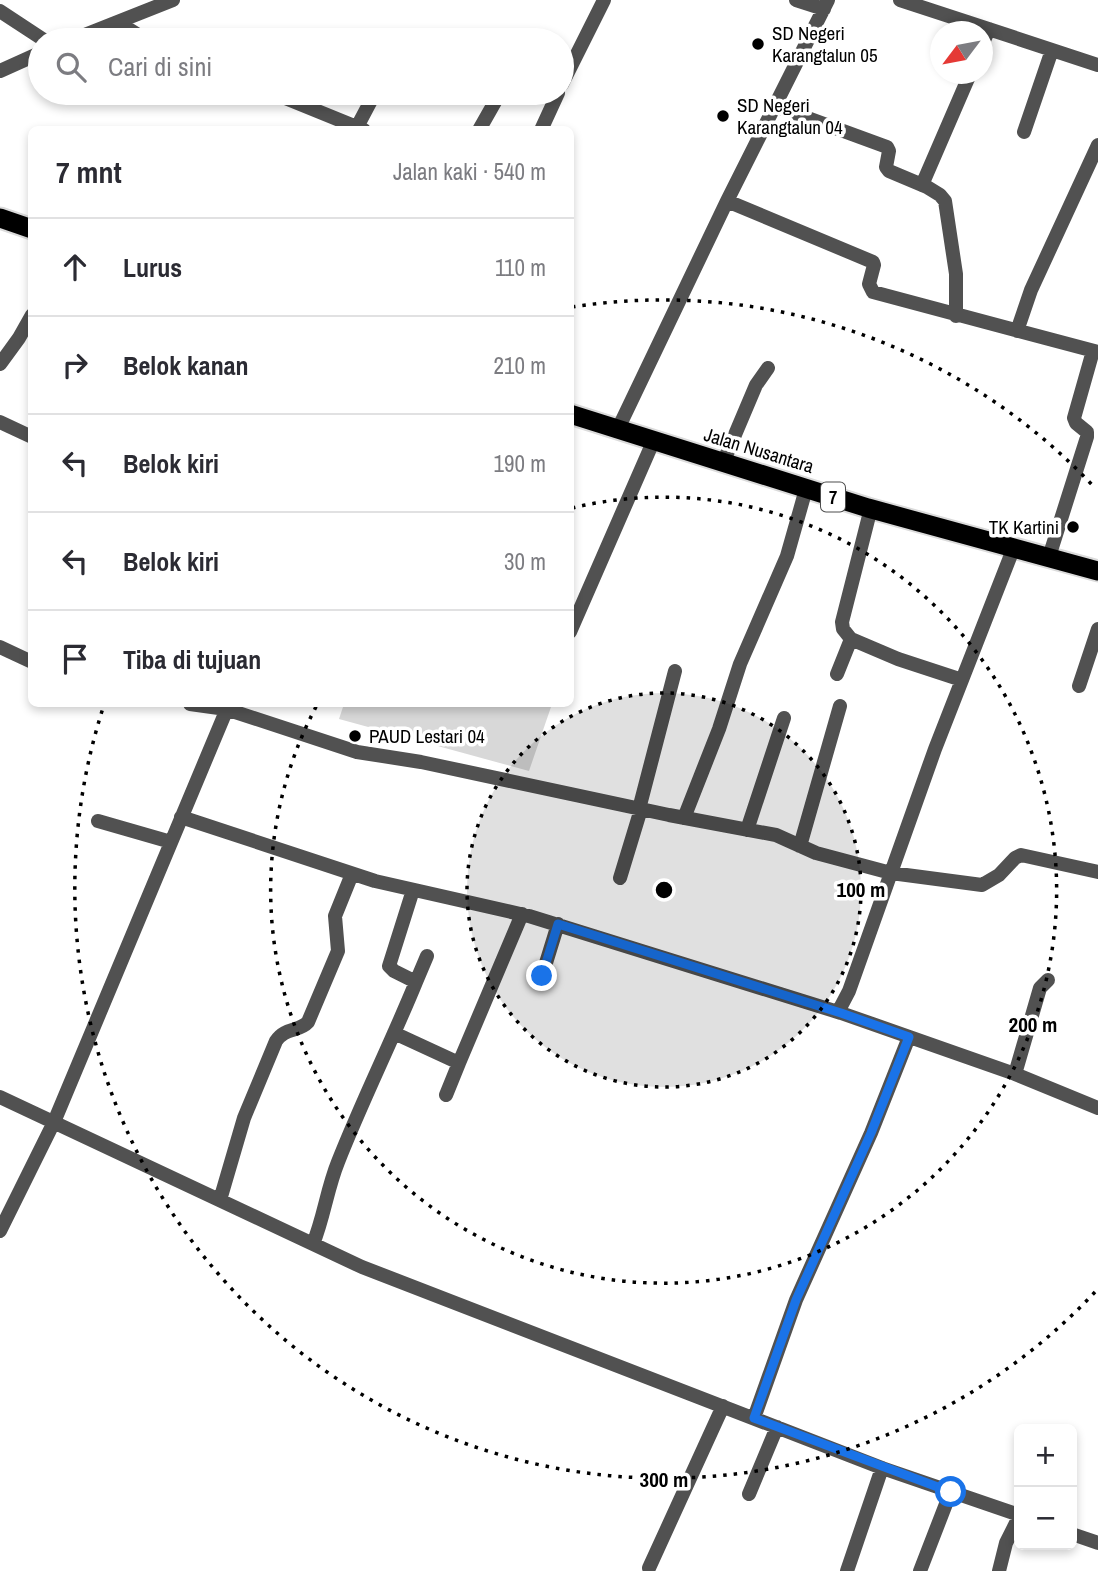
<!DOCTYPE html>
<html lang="id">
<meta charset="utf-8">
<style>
body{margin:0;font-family:"Archivo Narrow",sans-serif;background:#f7f7f7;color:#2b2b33}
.controls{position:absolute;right:21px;bottom:21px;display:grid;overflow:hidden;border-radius:10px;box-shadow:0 4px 10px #0003}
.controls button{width:63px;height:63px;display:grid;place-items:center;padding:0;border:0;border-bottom:2px solid #e1e1e2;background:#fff;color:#2b2b33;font:35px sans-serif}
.compass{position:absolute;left:930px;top:21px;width:63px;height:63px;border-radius:50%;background:#fff;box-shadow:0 4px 10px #0003;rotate:238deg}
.stop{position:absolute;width:21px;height:21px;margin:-16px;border:5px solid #1a73e8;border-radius:50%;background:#fff}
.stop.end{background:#1a73e8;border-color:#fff;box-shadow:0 2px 7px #0008}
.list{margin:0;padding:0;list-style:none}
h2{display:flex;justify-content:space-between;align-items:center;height:91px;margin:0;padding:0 28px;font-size:30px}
h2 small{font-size:23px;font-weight:400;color:#7c7c81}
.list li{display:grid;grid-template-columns:46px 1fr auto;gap:21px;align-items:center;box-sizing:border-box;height:98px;padding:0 28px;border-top:2px solid #e1e1e2}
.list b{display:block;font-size:26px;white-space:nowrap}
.list em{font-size:23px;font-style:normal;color:#7c7c81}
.icon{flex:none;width:38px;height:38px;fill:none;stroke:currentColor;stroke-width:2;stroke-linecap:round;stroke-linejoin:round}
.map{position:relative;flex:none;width:1098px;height:1571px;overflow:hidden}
.search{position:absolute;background:#fff;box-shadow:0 4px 10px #0003;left:28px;top:28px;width:546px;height:77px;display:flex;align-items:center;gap:18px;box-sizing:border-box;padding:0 24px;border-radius:38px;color:#7c7c81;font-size:26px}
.panel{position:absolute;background:#fff;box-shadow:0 4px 10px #0003;left:28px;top:126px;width:546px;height:581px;border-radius:10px}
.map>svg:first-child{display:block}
</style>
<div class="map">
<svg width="1098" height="1571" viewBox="0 0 1098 1571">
<rect width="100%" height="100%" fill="#fff"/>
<path fill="#d8d8d8" d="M344,704H552L529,771L339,719Z"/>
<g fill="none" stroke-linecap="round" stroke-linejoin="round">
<g stroke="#dbdbdb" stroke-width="23">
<path id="trunk" d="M0,218L32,229
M570,414L868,508L1098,571"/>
</g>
<path stroke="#515151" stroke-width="14" d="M796,0L824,9
M900,0L1098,65
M0,11L44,40
M119,23L146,40
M72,40L173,0
M982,45L989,29
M0,71L40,53
M562,84L604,0
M273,93L364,130
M775,106L887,147L889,151L886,167L889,171L927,187L940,195L945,201L956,274V316
M357,127L375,93
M479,130L500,93
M541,130L558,93
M1024,132L1052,50
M922,185L970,74
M727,201L873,262L874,265L869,284L873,292L1098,352
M1017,331L1031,290L1098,145
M0,364L19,338L32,315
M0,422L32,437
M617,431L727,201L828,0
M723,463L756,385L768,368
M1049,557L1087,437V432L1076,423L1074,418L1093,351
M570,632L653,442
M851,639L898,659L962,680
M0,647L32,662
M837,674L851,639L843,629L842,622L871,508
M1079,686L1098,629
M190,704L226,709L357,752L421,762L669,815L776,835L816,853L891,873L982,885L999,875L1015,858L1021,855L1098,872
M639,809L675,671
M181,817L375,881L529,916L841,1013L1015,1074L1098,1108
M684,818L719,729L740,664L787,556L806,489
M98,821L171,842
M747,830L784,718
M800,846L840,706
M620,878L641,809
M542,976L558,924
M416,982L427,956
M838,1012L849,991L935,749L1014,547
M394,1033L459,1063L522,914
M1015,1074L1040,988L1048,980
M446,1095L459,1063
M0,1097L362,1267L882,1468L1019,1515
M220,1200L244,1118L276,1041C285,1027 299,1032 308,1022L338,951L335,916L352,874
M0,1231L54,1122L229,704
M313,1244C324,1217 327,1189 338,1162C362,1101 391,1043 416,982L394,971L389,966L413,890
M754,1418L796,1300L871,1133L909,1037
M749,1494L777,1427
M1072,1534L1098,1543
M649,1568L723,1406
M847,1571L882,1468
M920,1571L951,1491
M999,1571L1006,1543L1019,1517"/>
<use href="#trunk" stroke="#000" stroke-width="19"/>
</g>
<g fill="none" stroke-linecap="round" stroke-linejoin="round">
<path stroke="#1a73e8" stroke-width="9" d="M542,976L558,924L841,1013L909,1037L871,1133L796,1300L754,1418L951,1492"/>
</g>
<circle cx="664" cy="890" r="197" fill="#000" fill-opacity=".12"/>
<g fill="none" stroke="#000" stroke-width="3.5" stroke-dasharray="3.5 7">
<circle cx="664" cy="890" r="197"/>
<path d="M572 508A393 393 0 1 1 317 705"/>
<path d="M1095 1292A590 590 0 0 1 103 708M572 307A590 590 0 0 1 1095 488"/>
</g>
<g fill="#000" stroke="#fff" stroke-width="2.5">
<circle cx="758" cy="44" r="7"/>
<circle cx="723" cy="116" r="7"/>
<circle cx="1073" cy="527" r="7"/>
<circle cx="355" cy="736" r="7"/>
</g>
<g text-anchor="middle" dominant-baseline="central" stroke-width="7" stroke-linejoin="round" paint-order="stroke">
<rect fill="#fff" stroke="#4c4c4c" stroke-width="2" x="821" y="482.5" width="24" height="29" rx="5"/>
<g font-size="18" font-weight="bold" fill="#000">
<text x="833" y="497">7</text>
</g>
<g font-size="19" fill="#000" stroke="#fff" text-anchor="start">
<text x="772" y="33">SD Negeri<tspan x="772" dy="22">Karangtalun 05</tspan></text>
<text x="737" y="105">SD Negeri<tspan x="737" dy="22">Karangtalun 04</tspan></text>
<text x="1059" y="527" text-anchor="end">TK Kartini</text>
<text x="369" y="736">PAUD Lestari 04</text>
</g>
<g font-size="19" fill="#000" stroke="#fff">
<text transform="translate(759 450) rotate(17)">Jalan Nusantara</text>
</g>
</g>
<circle cx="664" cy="890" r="10" fill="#000" stroke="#fff" stroke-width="3.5"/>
<g font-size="21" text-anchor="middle" font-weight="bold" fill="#000" stroke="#fff" stroke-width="7" stroke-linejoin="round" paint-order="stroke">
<text x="861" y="897">100 m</text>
<text x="1033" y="1032">200 m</text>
<text x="664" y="1487">300 m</text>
</g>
</svg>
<div class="controls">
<button>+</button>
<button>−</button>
</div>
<svg class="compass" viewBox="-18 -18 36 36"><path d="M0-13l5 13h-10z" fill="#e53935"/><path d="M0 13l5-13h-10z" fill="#7c7c81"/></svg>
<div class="stop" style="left:951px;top:1492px"></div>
<div class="stop end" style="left:542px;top:976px"></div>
<div class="search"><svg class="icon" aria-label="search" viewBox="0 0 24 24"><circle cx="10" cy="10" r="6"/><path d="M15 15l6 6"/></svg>Cari di sini</div>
<section class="panel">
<h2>7 mnt<small>Jalan kaki · 540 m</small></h2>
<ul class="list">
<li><svg class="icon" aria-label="ahead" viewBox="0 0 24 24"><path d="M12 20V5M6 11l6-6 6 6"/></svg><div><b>Lurus</b></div><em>110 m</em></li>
<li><svg class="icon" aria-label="right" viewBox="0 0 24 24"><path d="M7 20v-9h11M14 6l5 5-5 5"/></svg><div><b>Belok kanan</b></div><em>210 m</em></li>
<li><svg class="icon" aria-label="left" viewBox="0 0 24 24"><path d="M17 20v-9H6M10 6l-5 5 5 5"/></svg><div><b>Belok kiri</b></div><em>190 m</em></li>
<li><svg class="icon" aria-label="left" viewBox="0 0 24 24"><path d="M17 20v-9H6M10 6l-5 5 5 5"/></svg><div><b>Belok kiri</b></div><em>30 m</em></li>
<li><svg class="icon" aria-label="arrive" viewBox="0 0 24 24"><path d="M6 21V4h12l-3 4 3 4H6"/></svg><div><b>Tiba di tujuan</b></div></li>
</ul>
</section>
</div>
